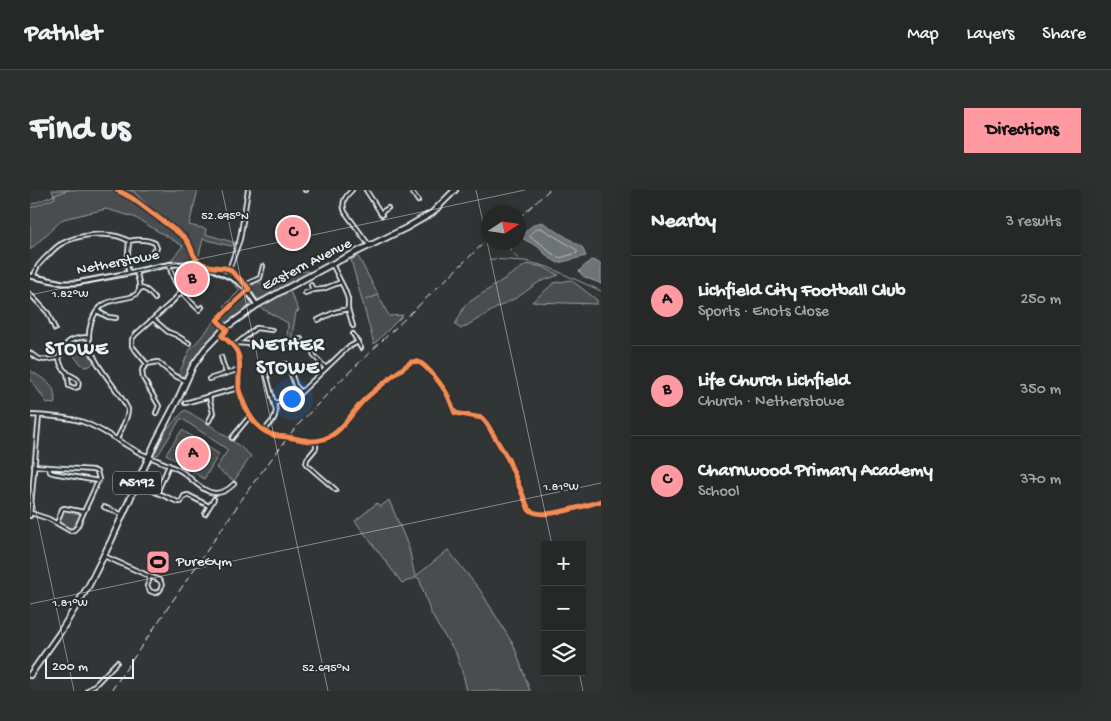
<!DOCTYPE html>
<meta charset="utf-8">
<style>
body{margin:0;font-family:"Gochi Hand",sans-serif;background:#2e3030;color:#f1f3f6}
.controls{position:absolute;right:15px;bottom:15px;display:grid;overflow:hidden;border-radius:0px;box-shadow:0 5px 20px #0002}
.controls button{width:45px;height:45px;display:grid;place-items:center;padding:0;border:0;border-bottom:1px solid #424445;background:#262828;color:#f1f3f6;font:25px sans-serif}
.compass{position:absolute;left:451px;top:15px;width:45px;height:45px;border-radius:50%;background:#262828;box-shadow:0 5px 20px #0002;rotate:78deg}
.scale{position:absolute;left:15px;bottom:12px;width:89px;box-sizing:border-box;padding-left:5px;border:2px solid #e8f1f8;border-top:0;font-size:14px;line-height:18px;white-space:nowrap;color:#e8f1f8;-webkit-text-stroke:4px #2a2d2e;paint-order:stroke}
.you{position:absolute;left:261px;top:208px;width:18px;height:18px;margin:-12px;border:4px solid #fff;border-radius:50%;background:#1a73e8;box-shadow:0 0 0 8px #1a73e833}
.badge{display:grid;place-items:center;width:32px;height:32px;border-radius:50%;background:#ff9aa2;color:#111;font-size:16px;font-weight:700}
.pin{position:absolute;translate:-50% -50%;border:2px solid #fff;box-shadow:0 1px 5px #0006}
.list{margin:0;padding:0;list-style:none}
h2{display:flex;justify-content:space-between;align-items:center;height:65px;margin:0;padding:0 20px;font-size:21px}
h2 small{font-size:16px;font-weight:400;color:#a4a6a8}
.list li{display:grid;grid-template-columns:32px 1fr auto;gap:15px;align-items:center;box-sizing:border-box;height:90px;padding:0 20px;border-top:1px solid #424445}
.list b{display:block;font-size:19px;white-space:nowrap}
.list p{margin:0;font-size:16px;white-space:nowrap;color:#a4a6a8}
.list em{font-size:16px;font-style:normal;color:#a4a6a8}
.icon{flex:none;width:28px;height:28px;fill:none;stroke:currentColor;stroke-width:2;stroke-linecap:round;stroke-linejoin:round}
.map{position:relative;flex:none;width:571px;height:501px;overflow:hidden;border-radius:0px}
header{display:flex;align-items:center;gap:30px;box-sizing:border-box;height:70px;padding:0 25px;background:#262828;border-bottom:1px solid #424445}
header strong{font-size:24px}
nav{display:flex;gap:28px;margin-inline-start:auto;font-size:18px}
.intro{display:flex;align-items:center;justify-content:space-between;box-sizing:border-box;height:120px;padding:0 30px}
h1{margin:0;font-size:35px}
.button{padding:12px 22px;border-radius:0px;background:#ff9aa2;color:#111;font-size:18px;font-weight:700}
main{display:flex;gap:30px;padding:0 30px}
aside{flex:1;background:#262828;border-radius:0px;box-shadow:0 5px 20px #0002}
.map>svg:first-child{display:block}
</style>
<header>
<strong>Pathlet</strong>
<nav><a>Map</a><a>Layers</a><a>Share</a></nav>
</header>
<div class="intro"><h1>Find us</h1><a class="button">Directions</a></div>
<main>
<div class="map">
<svg width="571" height="501" viewBox="0 0 571 501">
<rect width="100%" height="100%" fill="#323536"/>
<filter id="ink" filterUnits="userSpaceOnUse"><feTurbulence type="fractalNoise" baseFrequency=".02" numOctaves="2"/><feDisplacementMap in="SourceGraphic" scale="10" xChannelSelector="R" yChannelSelector="G"/><feConvolveMatrix kernelMatrix="1 2 1 2 8 2 1 2 1" color-interpolation-filters="sRGB"/></filter>
<g filter="url(#ink)">
<path fill="#494d4f" stroke="#989fa4" d="M22,0H168L159,35L176,39L175,44L206,53L201,56L173,49L167,73L143,72L140,71L153,56L104,27L76,19L33,29L0,60V18L25,8Z
M328,66L359,126L373,125L344,154L321,70Z
M497,74L513,77L529,85L509,92L488,107L470,116L431,139L425,135L435,115Z
M269,80L281,82L231,109H227L219,98L227,92L239,95Z
M202,90C211,95 216,102 222,110V115C200,131 181,147 164,169C160,175 158,184 151,187L148,186L159,161L196,118L194,116L210,100L201,91Z
M541,90L567,110V114L502,112L524,93Z
M259,99L269,121L266,122L261,152H257L258,133L229,117Z
M45,151H50L52,153L64,172L60,176L55,177C47,172 42,164 40,155L42,152Z
M0,180C13,191 25,189 25,212L24,214L17,213L0,188Z
M155,220C179,234 201,248 221,266L204,291L186,278L198,260L151,228L128,265H124L136,240Z
M152,240L189,264L174,289L136,264Z
M359,310L379,358L385,387L418,360L450,400L484,456L500,501H437L434,488L426,463L408,436L400,421L389,388H386L372,393L325,331L347,313L350,317Z
M34,319L49,322L51,324L46,337L41,340H37L28,333L32,321Z"/>
<path fill="#6e7376" stroke="#9fa5aa" d="M512,32L552,57L556,66L528,73L518,67L507,56L495,50L492,47C496,39 503,34 512,32Z
M561,70L565,71L571,74V94C563,89 554,90 549,81Z"/>
<g fill="none" stroke-linecap="round" stroke-linejoin="round">
<path stroke="#b7bfc4" stroke-width="1" d="M511,38L547,60V63L530,68L521,63L510,53L500,47C500,42 506,38 511,38Z"/>
<path stroke="#9fa5aa" stroke-width="1" d="M99,0L103,1L128,25L148,38
M0,15L38,0
M480,60V56L482,52
M484,64L490,71
M460,69L495,71L518,77L571,101
M336,110L348,105"/>
<g stroke="#e8f1f8" stroke-width="6">
<path id="minor" d="M275,0H276
M322,0C315,7 311,12 315,22L339,55
M336,0L352,25
M381,0L388,11
M350,23L358,18
M99,51C108,49 117,49 125,53L127,58L126,60L123,61
M139,74C144,97 154,105 169,120L172,117
M302,74L315,100L318,109V119L323,136
M197,85L210,49L218,0
M4,86C5,78 10,73 16,67C21,63 25,57 31,54C48,44 82,40 99,51L97,75L99,83
M281,95L283,100
M214,96L221,92L230,88L233,76
M109,98C117,98 121,104 125,109
M151,102L142,112L106,144L102,149V156L117,174L128,172L143,185L156,191
M275,103L283,100L293,99L311,92
M0,104L18,123L25,139
M67,121L78,127L86,128
M123,129L138,142L146,145L159,153
M288,130L305,122L318,119
M190,143C197,150 205,154 208,164C212,175 207,187 208,198C210,213 222,232 234,241C238,244 243,245 248,246
M323,144L331,158
M208,153C230,155 251,158 271,149
M204,156L226,138L242,140
M284,160L283,162L284,166L296,178
M0,163C11,172 15,170 28,168
M191,167L196,183
M117,174L112,180L113,188L129,216L126,223
M37,182L39,196L44,198L48,197C51,186 42,188 36,182C32,178 29,172 29,166C37,150 41,148 59,147
M179,189L204,181H210
M155,213L208,198
M245,213L266,207L317,158L328,152
M0,225C15,226 39,227 53,232C73,239 91,253 110,263C123,269 136,273 149,280C160,286 168,298 180,302C189,305 198,300 204,294
M179,231L183,223L179,207
M234,241L244,229L246,221L236,183V180L255,174H258L265,195L271,202
M202,248L220,226
M87,249C91,240 98,229 98,219C87,197 67,180 60,156C58,149 59,140 61,133C71,100 103,115 109,100C111,95 107,86 106,81
M276,251C286,251 294,250 302,245C315,237 323,222 334,211C348,196 365,184 381,172C385,171 386,171 389,172C398,177 412,195 417,204C420,210 422,216 425,223L452,228L457,234L478,269L499,320C501,321 504,323 507,323C519,327 558,315 571,311
M286,251V258L277,269L276,274L306,300
M19,277L20,282L23,283L68,291
M86,291L104,299
M112,296L148,312H151L154,306L158,305L179,316
M127,303L139,275
M74,317L93,325
M1,323L19,329L40,341L44,340L47,337L69,289L67,282L63,280L4,276
M175,324L184,309
M0,326L9,226
M27,333L32,319L34,318L54,322
M74,366L119,386V391L117,396L120,401L125,403C130,402 133,397 131,392L129,390L119,386
M57,501L67,493L87,472"/>
</g>
<g stroke="#e8f1f8" stroke-width="7">
<path id="tertiary" d="M0,86L33,93H46L99,83L131,76L145,74L157,75L183,79L204,89L214,96L227,115"/>
</g>
<g stroke="#e8f1f8" stroke-width="8">
<path id="trunk" d="M0,485L29,444L59,395L81,351L127,249L148,209L163,176L175,159L195,138L227,115L259,97L302,74L376,38L402,23L425,0"/>
</g>
<use href="#minor" stroke="#2a2d2e" stroke-width="2.5"/>
<use href="#tertiary" stroke="#2a2d2e" stroke-width="3"/>
<use href="#trunk" stroke="#2a2d2e" stroke-width="4.5"/>
<path stroke="#e8f1f8" stroke-width="1" stroke-dasharray="8 4" stroke-linecap="butt" d="M488,29L519,0
M81,501L221,296L265,238L308,193L458,49"/>
<g stroke="#e8f1f8" stroke-width="6" stroke-linecap="butt">
<path id="minor-bridge" d="M248,246L256,247L276,251"/>
</g>
<use href="#minor-bridge" stroke="#2a2d2e" stroke-width="2.5"/>
<g stroke="#2a2d2e" stroke-width="8">
<path id="cycleway" d="M87,0L102,8L154,47C166,60 159,71 179,76C186,78 193,77 199,79L216,95L219,99L202,115L187,130L197,140L192,146C210,159 211,167 209,188C209,194 208,198 210,203C216,222 227,243 248,246C251,247 254,246 256,247C269,248 281,254 294,249C312,243 321,223 334,210C349,196 365,184 381,172C385,171 386,171 389,172C398,177 412,195 417,204C420,210 422,216 425,223L452,228L457,234L478,269L499,320C501,321 504,323 507,323C519,327 558,315 571,311"/>
</g>
<use href="#cycleway" stroke="#f68b52" stroke-width="5"/>
</g>
</g>
<path fill="none" stroke="#e8f1f8" stroke-width="1" stroke-opacity="0.45" d="M192,0L298,501M446,0L522,355M0,105L495,0M0,293L44,501M0,414L571,293M549,482L553,501"/>
<defs>
<g id="stadium-square" transform="scale(1.25)"><rect x="-9" y="-9" width="18" height="18" rx="4" fill="#ff9aa2" stroke="#2a2d2e"/><path d="M0-5a6.5 5 0 1 0 0 10a6.5 5 0 1 0 0-10ZM-3.5-1.8h7v3.6h-7Z" fill="#111"/></g>
</defs>
<g fill-rule="evenodd">
<use href="#stadium-square" x="128" y="372"/>
</g>
<g text-anchor="middle" dominant-baseline="central" stroke-width="4" stroke-linejoin="round" paint-order="stroke">
<rect fill="#2a2d2e" stroke="#afb6bb" stroke-width="1" x="83" y="281.5" width="48" height="23" rx="4"/>
<g font-size="14" font-weight="bold" fill="#e8f1f8">
<text x="107" y="293">A5192</text>
</g>
<g font-size="15" fill="#e8f1f8" stroke="#2a2d2e">
<text transform="translate(88 73) rotate(-11)">Netherstowe</text>
<text transform="translate(277 75) rotate(-27)">Eastern Avenue</text>
</g>
<g font-size="15" fill="#e8f1f8" stroke="#2a2d2e" text-anchor="start">
<text x="146" y="372">PureGym</text>
</g>
<g font-size="20" font-weight="bold" letter-spacing="1" fill="#e8f1f8" stroke="#2a2d2e">
<text x="258" y="156">NETHER<tspan x="258" dy="23">STOWE</tspan></text>
<text x="47" y="160">STOWE</text>
</g>
</g>
<g font-size="12" text-anchor="middle" fill="#e8f1f8" stroke="#2a2d2e" stroke-width="4" stroke-linejoin="round" paint-order="stroke">
<text x="195" y="29">52.695°N</text>
<text x="40" y="107">1.82°W</text>
<text x="531" y="300">1.81°W</text>
<text x="40" y="416">1.81°W</text>
<text x="296" y="481">52.695°N</text>
</g>
</svg>
<div class="controls">
<button>+</button>
<button>−</button>
<button><svg class="icon" aria-label="layers" viewBox="0 0 24 24"><path d="M12 4l9 5-9 5-9-5zM3 14l9 5 9-5"/></svg></button>
</div>
<svg class="compass" viewBox="-18 -18 36 36"><path d="M0-13l5 13h-10z" fill="#e53935"/><path d="M0 13l5-13h-10z" fill="#a4a6a8"/></svg>
<div class="scale">200 m</div>
<div class="you"></div>
<div class="pin badge" style="left:163px;top:264px">A</div>
<div class="pin badge" style="left:162px;top:89px">B</div>
<div class="pin badge" style="left:263px;top:43px">C</div>
</div>
<aside>
<h2>Nearby<small>3 results</small></h2>
<ul class="list">
<li><span class="badge">A</span><div><b>Lichfield City Football Club</b><p>Sports · Enots Close</p></div><em>250 m</em></li>
<li><span class="badge">B</span><div><b>Life Church Lichfield</b><p>Church · Netherstowe</p></div><em>350 m</em></li>
<li><span class="badge">C</span><div><b>Charnwood Primary Academy</b><p>School</p></div><em>370 m</em></li>
</ul>
</aside>
</main>
